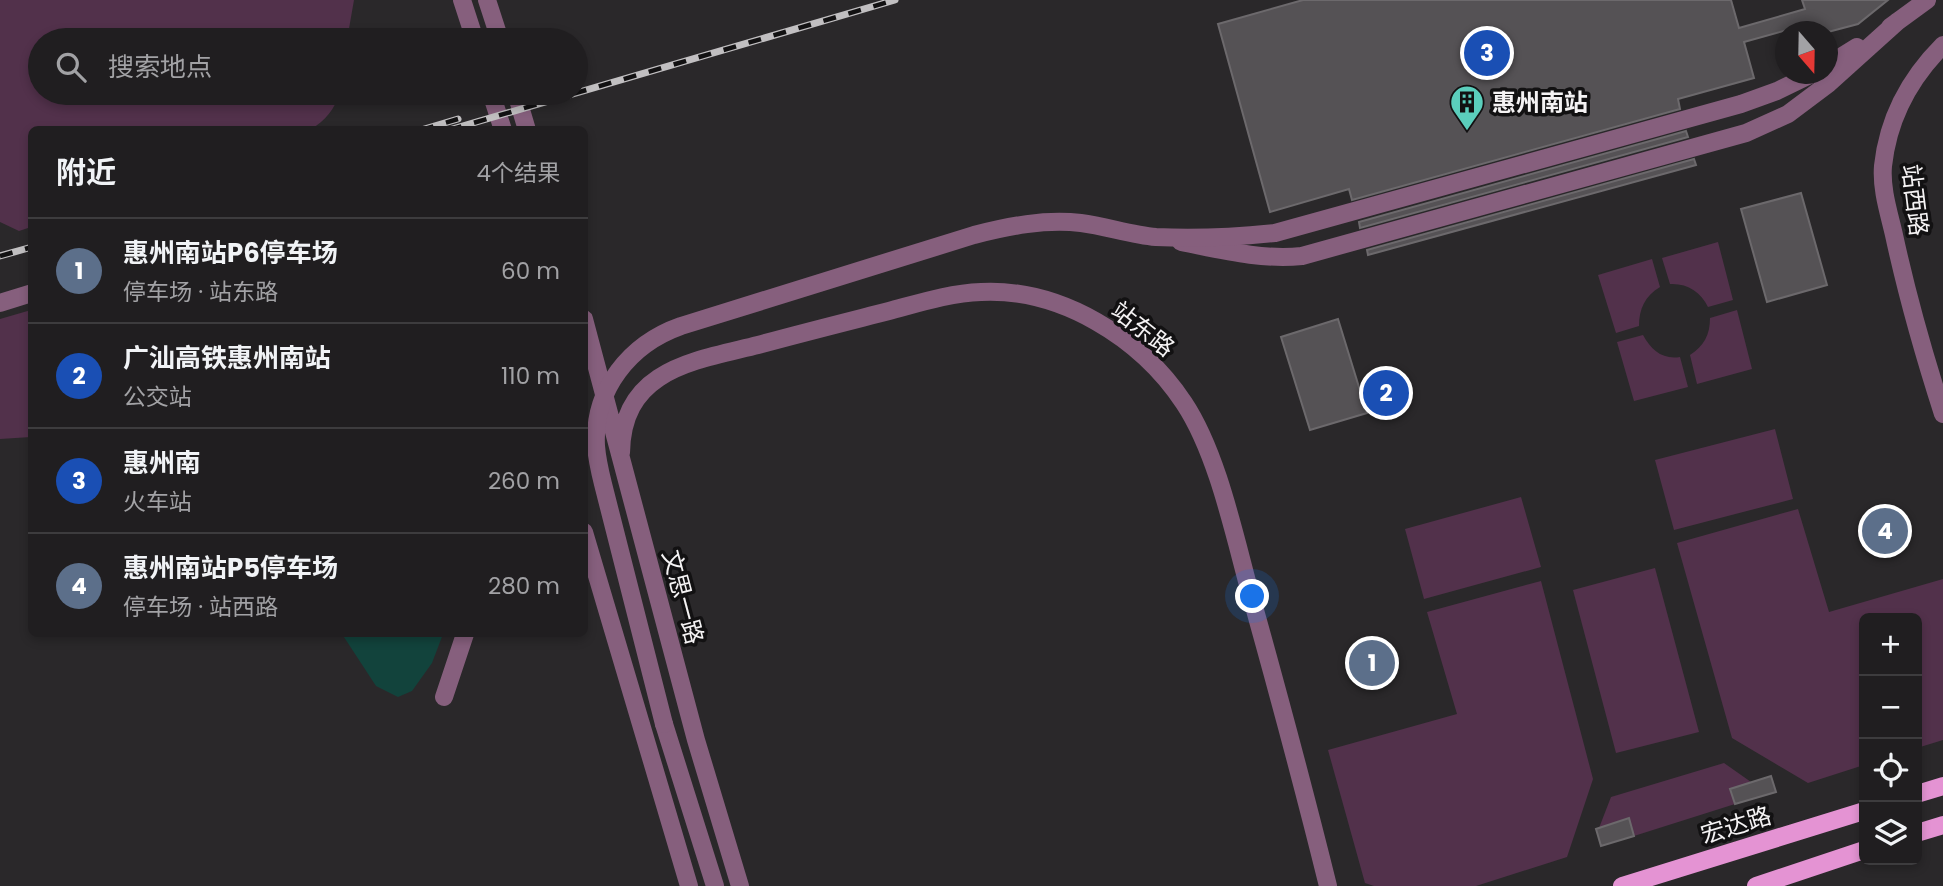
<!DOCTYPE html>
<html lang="zh">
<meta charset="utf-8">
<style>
body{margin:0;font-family:Poppins,"Noto Sans SC",sans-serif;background:#2d2b2d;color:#f1f3f6}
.controls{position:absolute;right:21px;bottom:21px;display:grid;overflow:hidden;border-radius:10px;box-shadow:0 4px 10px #0003}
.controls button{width:63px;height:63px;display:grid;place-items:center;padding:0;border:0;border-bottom:2px solid #3d3c3e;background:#201e20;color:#f1f3f6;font:35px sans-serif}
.compass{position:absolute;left:1775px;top:21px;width:63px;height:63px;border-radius:50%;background:#201e20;box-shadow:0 4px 10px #0003;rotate:160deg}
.you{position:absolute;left:1253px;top:597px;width:24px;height:24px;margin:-18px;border:5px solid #fff;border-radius:50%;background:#1a73e8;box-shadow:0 0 0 10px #1a73e833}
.badge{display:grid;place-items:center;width:46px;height:46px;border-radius:50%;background:#b45309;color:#fff;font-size:23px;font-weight:700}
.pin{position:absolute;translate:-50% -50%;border:4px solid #fff;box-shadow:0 2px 7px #0006}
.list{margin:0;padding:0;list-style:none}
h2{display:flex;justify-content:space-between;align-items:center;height:91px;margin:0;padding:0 28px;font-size:30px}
h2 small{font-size:23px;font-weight:400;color:#a2a2a5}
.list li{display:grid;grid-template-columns:46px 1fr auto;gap:21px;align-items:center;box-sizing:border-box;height:105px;padding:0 28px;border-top:2px solid #3d3c3e}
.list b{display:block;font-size:26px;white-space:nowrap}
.list p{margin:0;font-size:23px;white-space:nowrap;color:#a2a2a5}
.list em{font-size:23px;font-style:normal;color:#a2a2a5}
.icon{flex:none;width:38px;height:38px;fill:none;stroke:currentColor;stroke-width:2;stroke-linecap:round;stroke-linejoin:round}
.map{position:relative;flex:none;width:1943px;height:886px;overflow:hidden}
.search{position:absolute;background:#201e20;box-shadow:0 4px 10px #0003;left:28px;top:28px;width:560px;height:77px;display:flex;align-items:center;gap:18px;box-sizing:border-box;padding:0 24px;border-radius:38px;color:#a2a2a5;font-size:26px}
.panel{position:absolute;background:#201e20;box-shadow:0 4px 10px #0003;left:28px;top:126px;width:560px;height:511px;border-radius:10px}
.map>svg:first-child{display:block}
</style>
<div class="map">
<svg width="1943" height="886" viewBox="0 0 1943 886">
<rect width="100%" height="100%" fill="#2a282a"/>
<path fill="#52314b" d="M0,0H354L347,40H40V93H339C336,108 324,122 311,129L32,130L31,227L19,231L0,222Z
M1718,242L1733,300L1708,307C1701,292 1687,283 1670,284L1662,258Z
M1652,259L1660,287C1645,296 1639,309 1639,326L1616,333L1598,275Z
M31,310V437L0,439V319Z
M1737,310L1752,369L1697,384L1690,355C1704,346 1710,335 1710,318Z
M1643,335C1651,350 1663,360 1680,357L1688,387L1634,401L1617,342Z
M1775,429L1793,499L1674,530L1655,460Z
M1521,497L1541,567L1424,599L1405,529Z
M1798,509L1829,612L1943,579V740L1917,748V618H1864V765L1808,783L1732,738L1677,543Z
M1655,568L1699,732L1616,753L1573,590Z
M1541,581L1593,779L1567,857L1476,886H1374L1365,883L1328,750L1457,714L1427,612Z
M1724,763L1751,782L1730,789L1735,804L1634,836L1628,818L1599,828L1611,797Z"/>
<path fill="#12433c" d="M342,634H443L432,663L412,691L398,697L376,686Z"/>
<path fill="#555255" stroke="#6c696c" stroke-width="2" d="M1303,0H1731L1739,28L1805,9L1802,0H1888L1858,24L1828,32H1811L1809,24L1744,42L1754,78L1678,99L1680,109L1352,200L1349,189L1270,212L1218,24Z
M1686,131L1688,137L1360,228L1359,222Z
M1694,159L1696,165L1368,255L1367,250Z
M1801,193L1827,285L1767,302L1741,209Z
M1338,319L1367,413L1310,430L1281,337Z
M1771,776L1776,792L1735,804L1730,789Z
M1629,818L1634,836L1601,846L1596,829Z"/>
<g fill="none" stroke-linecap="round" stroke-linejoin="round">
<path stroke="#865f7d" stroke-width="18" d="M462,0L475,40
M487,0L500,40
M1890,27L1927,0
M1943,45C1910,78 1888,119 1883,166C1881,189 1889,213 1894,235C1907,295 1924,355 1943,414
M1828,65L1857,47
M491,93L503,130
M516,93L527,130
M1181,242C1222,250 1260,260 1302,256L1746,133L1788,114L1828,84L1898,21
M0,303L32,293
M584,319L696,740L740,886
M621,453C622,369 694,361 758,345C802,333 846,322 889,311C919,303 950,293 981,292C1061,288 1141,338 1184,403C1216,451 1233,529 1248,585C1276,685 1303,785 1328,886
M584,532L689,886
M444,697L465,634
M664,724L715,886"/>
<path stroke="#e493d3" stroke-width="18" d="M1917,794L1943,786
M1917,833L1943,825
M1622,886L1864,811
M1756,886L1864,850"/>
<g stroke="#c1bfc1" stroke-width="7">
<path id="rail" d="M421,130L458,119
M449,130L895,0
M0,256L32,247"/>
</g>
<use href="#rail" stroke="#121112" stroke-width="4.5" stroke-dasharray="13" stroke-linecap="butt"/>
<path stroke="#865f7d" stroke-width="18" d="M664,724L603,484C600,472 597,459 596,446C593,389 630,344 681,326L974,235C1009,226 1044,219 1081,223C1106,226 1131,235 1156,237C1195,239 1236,237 1275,233L1741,104L1777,91L1812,74"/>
</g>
<defs>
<g id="building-pin" transform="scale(1.75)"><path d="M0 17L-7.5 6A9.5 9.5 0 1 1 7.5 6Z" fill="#5bcebc" stroke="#121112"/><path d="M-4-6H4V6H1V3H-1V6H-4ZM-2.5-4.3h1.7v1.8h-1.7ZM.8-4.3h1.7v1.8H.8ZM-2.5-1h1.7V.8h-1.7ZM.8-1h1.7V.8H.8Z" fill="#111"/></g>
</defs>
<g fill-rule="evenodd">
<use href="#building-pin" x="1467" y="102"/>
</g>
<g text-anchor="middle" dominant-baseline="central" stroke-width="7" stroke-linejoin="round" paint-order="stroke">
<g font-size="24" font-weight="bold" fill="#f5f3f4" stroke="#121112" text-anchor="start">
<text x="1492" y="102">惠州南站</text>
</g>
<g font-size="24" fill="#f5f3f4" stroke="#121112">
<text transform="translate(1915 200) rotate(83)">站西路</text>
<text transform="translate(1143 329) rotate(38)">站东路</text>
<text transform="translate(683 597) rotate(75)">文思一路</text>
<text transform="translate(1736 825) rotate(-17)">宏达路</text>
</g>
</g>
</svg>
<div class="controls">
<button>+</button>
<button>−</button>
<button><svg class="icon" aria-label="locate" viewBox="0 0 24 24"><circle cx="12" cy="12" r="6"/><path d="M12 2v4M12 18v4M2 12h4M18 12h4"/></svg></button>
<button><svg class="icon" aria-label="layers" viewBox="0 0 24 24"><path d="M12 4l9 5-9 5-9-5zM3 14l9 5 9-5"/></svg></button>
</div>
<svg class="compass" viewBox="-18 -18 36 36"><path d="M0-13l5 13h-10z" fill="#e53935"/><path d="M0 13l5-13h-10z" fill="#a2a2a5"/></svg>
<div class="you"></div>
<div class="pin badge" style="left:1372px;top:663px;background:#5c6f8a">1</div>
<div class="pin badge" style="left:1386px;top:393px;background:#1a4fb4">2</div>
<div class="pin badge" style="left:1487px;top:53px;background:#1a4fb4">3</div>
<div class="pin badge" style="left:1885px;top:531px;background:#5c6f8a">4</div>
<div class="search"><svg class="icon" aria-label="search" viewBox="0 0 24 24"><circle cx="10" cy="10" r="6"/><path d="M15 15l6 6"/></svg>搜索地点</div>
<section class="panel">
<h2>附近<small>4个结果</small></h2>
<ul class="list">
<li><span class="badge" style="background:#5c6f8a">1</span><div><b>惠州南站P6停车场</b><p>停车场 · 站东路</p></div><em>60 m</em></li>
<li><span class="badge" style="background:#1a4fb4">2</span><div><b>广汕高铁惠州南站</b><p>公交站</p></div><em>110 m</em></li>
<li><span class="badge" style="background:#1a4fb4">3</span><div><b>惠州南</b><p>火车站</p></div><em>260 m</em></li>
<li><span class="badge" style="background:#5c6f8a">4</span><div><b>惠州南站P5停车场</b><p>停车场 · 站西路</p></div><em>280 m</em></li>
</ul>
</section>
</div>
